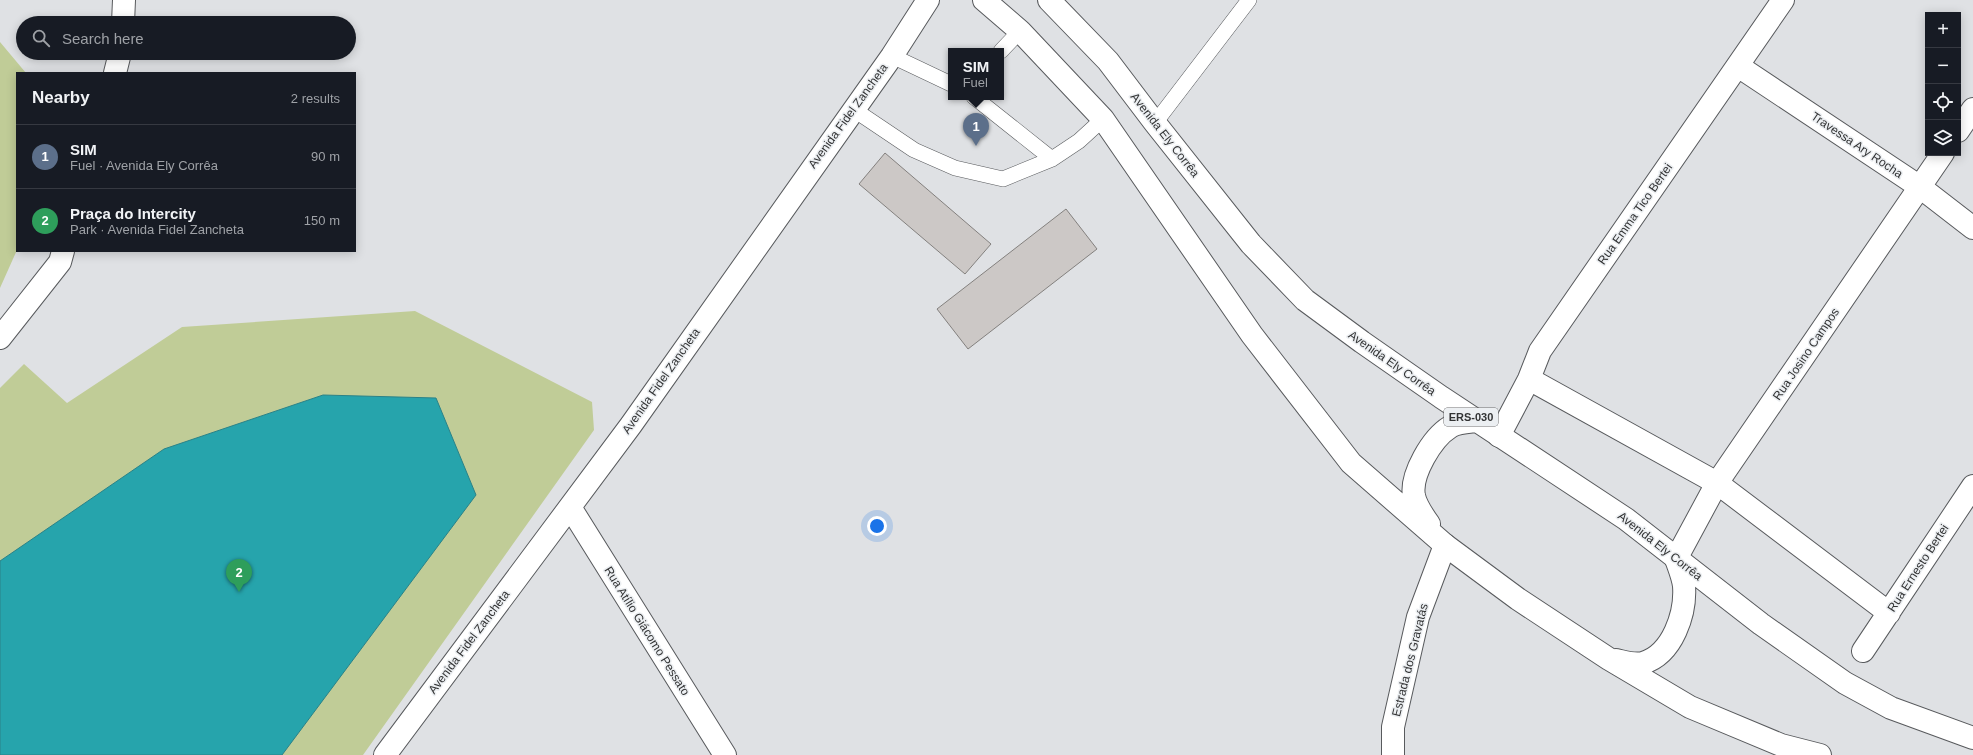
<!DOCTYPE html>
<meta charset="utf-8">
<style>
body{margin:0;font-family:Arial,sans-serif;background:#242831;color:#f1f3f6}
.controls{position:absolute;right:12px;top:12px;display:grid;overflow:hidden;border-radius:0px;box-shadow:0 2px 10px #0003}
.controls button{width:36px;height:36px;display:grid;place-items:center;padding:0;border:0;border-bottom:1px solid #363941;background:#171b24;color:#f1f3f6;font:20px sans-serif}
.you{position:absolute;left:877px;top:526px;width:14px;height:14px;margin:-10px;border:3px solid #fff;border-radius:50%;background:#1a73e8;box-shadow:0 0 0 6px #1a73e833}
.badge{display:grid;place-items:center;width:26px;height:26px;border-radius:50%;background:#2a7fcd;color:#fff;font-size:13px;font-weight:700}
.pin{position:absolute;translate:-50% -33px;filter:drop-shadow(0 1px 2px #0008)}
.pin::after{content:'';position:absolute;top:21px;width:14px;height:12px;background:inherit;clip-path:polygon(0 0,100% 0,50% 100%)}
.popup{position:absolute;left:948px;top:48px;width:56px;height:52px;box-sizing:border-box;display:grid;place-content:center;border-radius:0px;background:#171b24;filter:drop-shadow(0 1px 3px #0005);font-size:13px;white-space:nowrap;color:#9ea1a6}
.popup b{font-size:15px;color:#f1f3f6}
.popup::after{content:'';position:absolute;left:50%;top:100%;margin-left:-8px;border:8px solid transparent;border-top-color:#171b24}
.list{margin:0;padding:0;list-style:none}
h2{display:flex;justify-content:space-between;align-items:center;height:52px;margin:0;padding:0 16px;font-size:17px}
h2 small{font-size:13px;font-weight:400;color:#9ea1a6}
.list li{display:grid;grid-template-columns:26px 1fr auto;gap:12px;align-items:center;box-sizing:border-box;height:64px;padding:0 16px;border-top:1px solid #363941}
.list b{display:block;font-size:15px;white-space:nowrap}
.list p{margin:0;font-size:13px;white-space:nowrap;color:#9ea1a6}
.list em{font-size:13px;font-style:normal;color:#9ea1a6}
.icon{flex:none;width:22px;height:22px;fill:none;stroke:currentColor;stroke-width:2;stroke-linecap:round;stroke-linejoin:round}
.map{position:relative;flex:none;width:1973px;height:755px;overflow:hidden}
.search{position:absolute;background:#171b24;box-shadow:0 2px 10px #0003;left:16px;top:16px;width:340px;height:44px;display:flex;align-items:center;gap:10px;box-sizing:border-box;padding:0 14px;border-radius:22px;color:#9ea1a6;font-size:15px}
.panel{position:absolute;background:#171b24;box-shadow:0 2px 10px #0003;left:16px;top:72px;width:340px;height:180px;border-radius:0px}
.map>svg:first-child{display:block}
</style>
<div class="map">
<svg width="1973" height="755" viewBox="0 0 1973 755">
<rect width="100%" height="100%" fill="#dfe1e4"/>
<path fill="#c0cc97" d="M0,42L26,73H17V250L0,288Z
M415,311L592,402L594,430L363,755H0V388L24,364L67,403L182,327Z"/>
<path fill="#26a4ac" stroke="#2a8288" d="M323,395L436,398L476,495L282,755H0V561L164,449Z"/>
<path fill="#ccc8c6" stroke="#83807e" d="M885,153L991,244L965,274L859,184Z
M1066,209L1097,249L968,349L937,309Z"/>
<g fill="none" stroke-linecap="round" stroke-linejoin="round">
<g stroke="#585a5d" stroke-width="16">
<path id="service" d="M1001,51L1020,31
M892,56L951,84
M974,97L1052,159
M853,109L914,150L955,168L1003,179L1052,159L1079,141L1103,119
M1155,123L1249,0"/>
</g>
<g stroke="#585a5d" stroke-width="24">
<path id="minor" d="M123,23L124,0
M1738,66L1920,187L1973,228
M115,73L120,53
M1958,131L1973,109
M0,338L60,262L63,251
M1529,379L1717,483L1889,613
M1499,436L1529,379L1540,351L1783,0
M570,507L725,755
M1676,559L1717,483L1943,153
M1863,651L1973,486
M385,755L631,425L892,56L928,0"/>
</g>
<g stroke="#585a5d" stroke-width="24">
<path id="secondary" d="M1393,755V727L1418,617L1445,545"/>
</g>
<g stroke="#585a5d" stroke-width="24">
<path id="primary" d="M984,0L1020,31L1103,119L1252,335L1351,463L1445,545L1518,599L1609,659L1690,707L1781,745L1820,755
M1049,0L1108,61L1155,123L1251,244L1305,300L1362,342L1441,397L1626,519L1761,624L1845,683L1891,708L1973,738
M1429,524C1424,517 1416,505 1414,496C1410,475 1432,438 1450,427C1457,422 1468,422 1477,421
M1616,660C1625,662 1634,665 1643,663C1673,654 1686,613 1684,586C1683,577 1679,568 1676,559"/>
</g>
<use href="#service" stroke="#fff" stroke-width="15"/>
<use href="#minor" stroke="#fff" stroke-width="22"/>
<use href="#secondary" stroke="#fff" stroke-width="22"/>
<use href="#primary" stroke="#fff" stroke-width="22"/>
</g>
<g text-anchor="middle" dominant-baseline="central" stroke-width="3" stroke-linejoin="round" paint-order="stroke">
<rect fill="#eceff2" stroke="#6a6b6d" stroke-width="1" x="1444" y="408" width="54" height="18" rx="3"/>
<g font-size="11" font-weight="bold" fill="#323334">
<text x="1471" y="417">ERS-030</text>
</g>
<g font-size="12" fill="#323334" stroke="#eceff2">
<text transform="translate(848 116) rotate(-54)">Avenida Fidel Zancheta</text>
<text transform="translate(1165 135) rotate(52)">Avenida Ely Corrêa</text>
<text transform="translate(1857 145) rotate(34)">Travessa Ary Rocha</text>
<text transform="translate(1635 214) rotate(-55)">Rua Emma Tico Bertei</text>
<text transform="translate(1806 354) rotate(-56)">Rua Josino Campos</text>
<text transform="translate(1392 363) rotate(35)">Avenida Ely Corrêa</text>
<text transform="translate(661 381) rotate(-55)">Avenida Fidel Zancheta</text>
<text transform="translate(1660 546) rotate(38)">Avenida Ely Corrêa</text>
<text transform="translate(1918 568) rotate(-57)">Rua Ernesto Bertei</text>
<text transform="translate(647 631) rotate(58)">Rua Atílio Giácomo Pessato</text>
<text transform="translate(469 642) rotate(-53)">Avenida Fidel Zancheta</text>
<text transform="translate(1410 660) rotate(-76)">Estrada dos Gravatás</text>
</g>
</g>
</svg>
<div class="controls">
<button>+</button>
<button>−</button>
<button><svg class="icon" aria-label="locate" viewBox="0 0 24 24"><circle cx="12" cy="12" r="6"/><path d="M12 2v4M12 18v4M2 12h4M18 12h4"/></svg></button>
<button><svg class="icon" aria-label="layers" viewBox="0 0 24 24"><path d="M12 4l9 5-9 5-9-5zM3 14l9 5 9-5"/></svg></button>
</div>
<div class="you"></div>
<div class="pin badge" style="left:976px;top:146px;background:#5c6f8a">1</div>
<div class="popup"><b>SIM</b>Fuel</div>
<div class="pin badge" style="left:239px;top:592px;background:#2e9e5b">2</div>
<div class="search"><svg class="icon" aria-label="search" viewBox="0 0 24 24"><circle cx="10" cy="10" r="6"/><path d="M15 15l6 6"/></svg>Search here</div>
<section class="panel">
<h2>Nearby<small>2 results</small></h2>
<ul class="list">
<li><span class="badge" style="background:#5c6f8a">1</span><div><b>SIM</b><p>Fuel · Avenida Ely Corrêa</p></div><em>90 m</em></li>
<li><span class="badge" style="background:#2e9e5b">2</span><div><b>Praça do Intercity</b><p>Park · Avenida Fidel Zancheta</p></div><em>150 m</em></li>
</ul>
</section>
</div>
